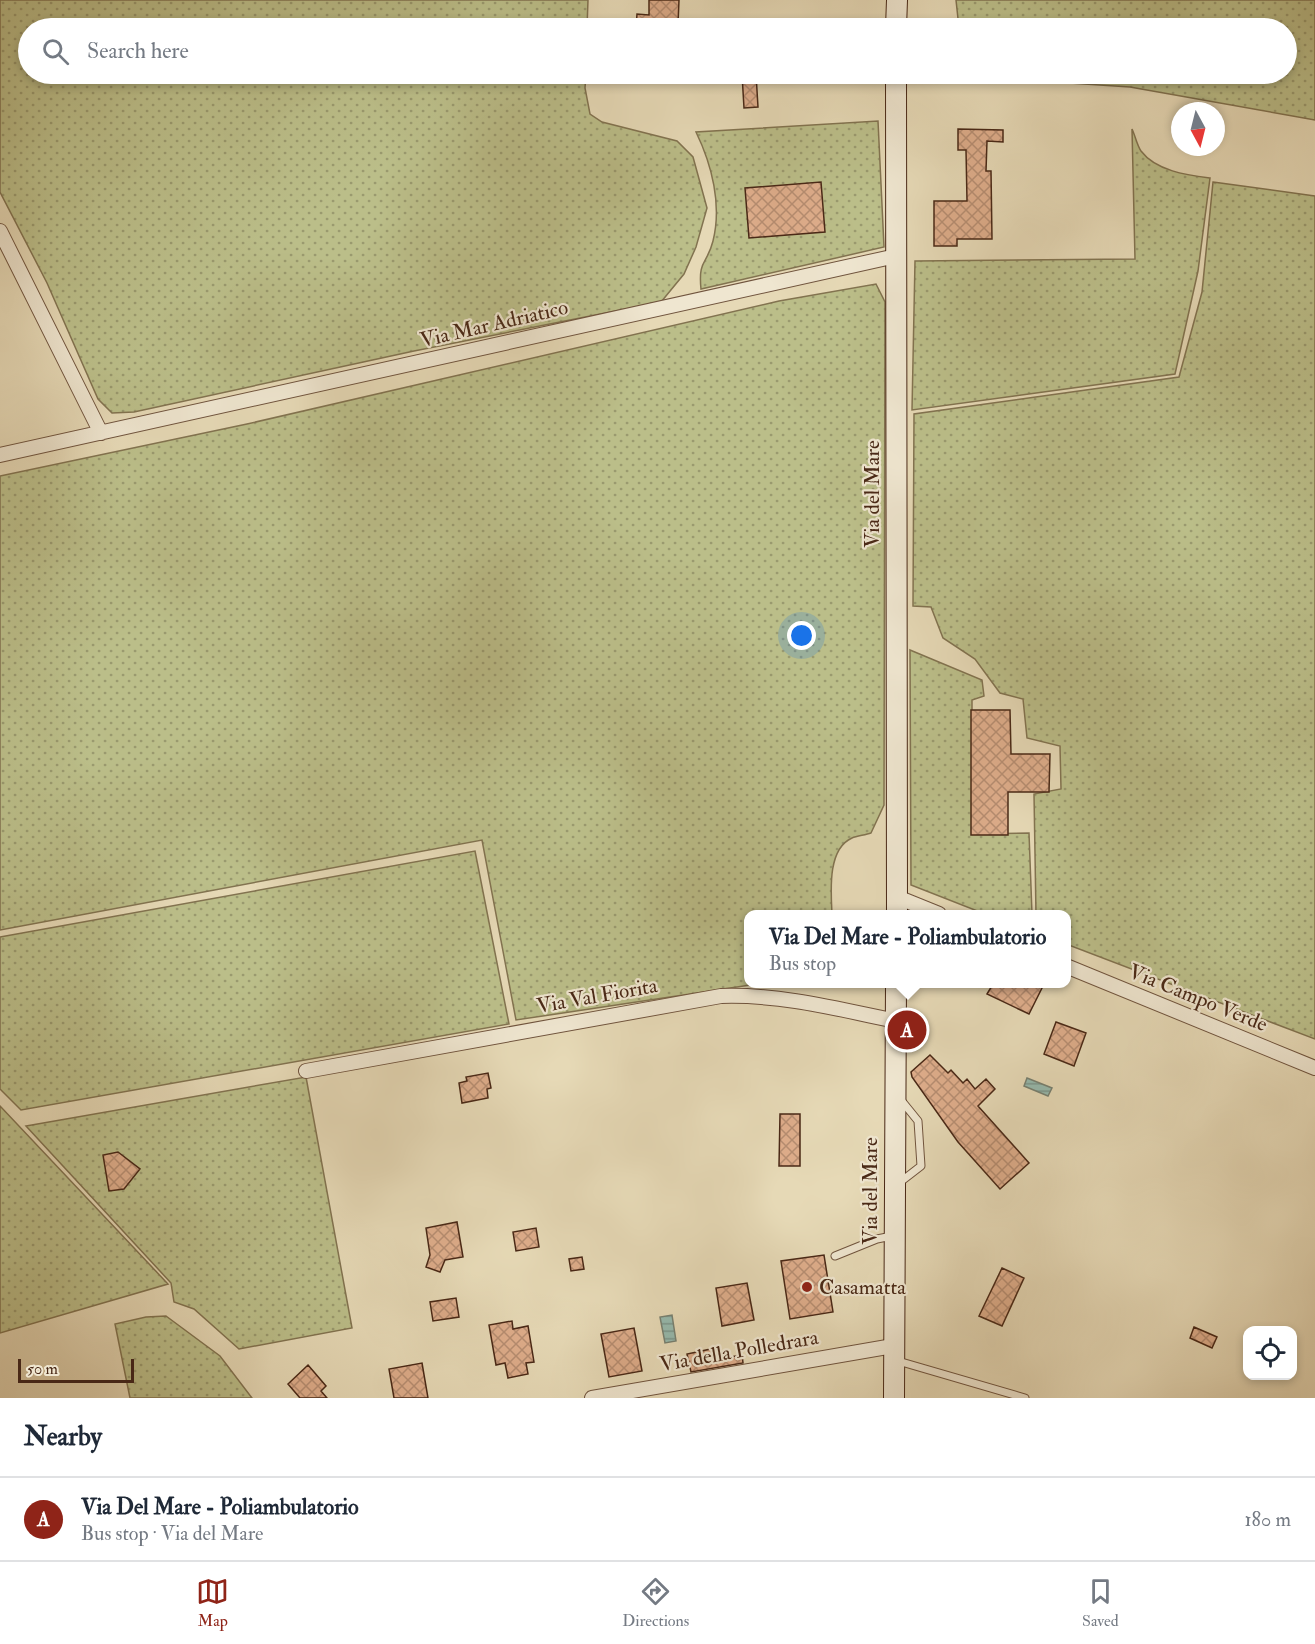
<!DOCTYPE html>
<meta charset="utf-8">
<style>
body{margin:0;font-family:"IM FELL Double Pica",serif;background:#f2f2f3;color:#1f2937}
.controls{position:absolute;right:18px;bottom:18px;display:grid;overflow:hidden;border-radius:12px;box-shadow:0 3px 9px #0003}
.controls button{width:54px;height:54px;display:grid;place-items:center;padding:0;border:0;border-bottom:2px solid #e0e1e3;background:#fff;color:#1f2937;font:30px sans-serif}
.compass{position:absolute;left:1171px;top:102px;width:54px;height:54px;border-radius:50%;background:#fff;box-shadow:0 3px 9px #0003;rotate:173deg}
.scale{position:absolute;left:18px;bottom:15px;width:116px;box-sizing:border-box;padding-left:6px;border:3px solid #492816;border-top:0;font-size:16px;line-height:21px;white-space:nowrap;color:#492816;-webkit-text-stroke:4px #efe6d0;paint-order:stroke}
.you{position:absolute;left:802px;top:636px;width:21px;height:21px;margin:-15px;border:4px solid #fff;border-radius:50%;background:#1a73e8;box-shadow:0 0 0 9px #1a73e833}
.badge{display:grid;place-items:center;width:39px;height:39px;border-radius:50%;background:#8f2418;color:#fff;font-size:20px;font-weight:700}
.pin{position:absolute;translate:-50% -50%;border:3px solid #fff;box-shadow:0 2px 6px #0006}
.popup{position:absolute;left:744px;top:910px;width:327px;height:78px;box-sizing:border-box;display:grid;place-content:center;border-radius:12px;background:#fff;filter:drop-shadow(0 2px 4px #0005);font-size:20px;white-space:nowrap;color:#747a83}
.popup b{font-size:22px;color:#1f2937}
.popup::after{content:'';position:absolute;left:50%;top:100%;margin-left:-12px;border:12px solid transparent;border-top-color:#fff}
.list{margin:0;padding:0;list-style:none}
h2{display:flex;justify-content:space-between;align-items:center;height:78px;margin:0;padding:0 24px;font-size:26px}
h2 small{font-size:20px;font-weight:400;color:#747a83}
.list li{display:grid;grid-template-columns:39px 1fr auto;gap:18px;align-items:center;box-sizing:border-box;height:84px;padding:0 24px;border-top:2px solid #e0e1e3}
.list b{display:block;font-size:22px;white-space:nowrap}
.list p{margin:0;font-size:20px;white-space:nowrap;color:#747a83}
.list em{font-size:20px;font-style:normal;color:#747a83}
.icon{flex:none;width:33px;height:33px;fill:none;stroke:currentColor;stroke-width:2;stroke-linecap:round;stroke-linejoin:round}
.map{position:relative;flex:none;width:1315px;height:1398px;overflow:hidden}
.search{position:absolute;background:#fff;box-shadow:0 3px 9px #0003;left:18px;right:18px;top:18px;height:66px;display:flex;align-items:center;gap:15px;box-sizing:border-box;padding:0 21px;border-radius:33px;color:#747a83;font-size:22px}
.sheet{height:162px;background:#fff}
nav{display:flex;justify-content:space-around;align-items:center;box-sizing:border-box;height:84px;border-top:2px solid #e0e1e3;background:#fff;font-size:16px;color:#747a83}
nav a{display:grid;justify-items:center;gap:3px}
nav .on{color:#8f2418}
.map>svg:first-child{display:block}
</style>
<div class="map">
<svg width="1315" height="1398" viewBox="0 0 1315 1398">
<defs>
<pattern id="grass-dots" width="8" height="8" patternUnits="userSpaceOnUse" patternTransform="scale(1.5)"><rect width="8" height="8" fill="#bbbe89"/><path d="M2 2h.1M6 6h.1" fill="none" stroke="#9a9a6f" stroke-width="1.8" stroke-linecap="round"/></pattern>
<pattern id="water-rules" width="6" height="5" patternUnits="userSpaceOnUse" patternTransform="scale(1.5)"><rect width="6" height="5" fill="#96baae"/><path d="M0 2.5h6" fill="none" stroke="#7c978d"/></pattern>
<pattern id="building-cross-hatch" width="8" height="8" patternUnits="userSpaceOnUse" patternTransform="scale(1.5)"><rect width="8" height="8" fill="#dead8b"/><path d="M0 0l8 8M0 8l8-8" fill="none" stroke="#b68d71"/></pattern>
</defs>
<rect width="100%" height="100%" fill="#e6d9b6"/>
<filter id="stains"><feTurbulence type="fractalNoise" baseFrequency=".00333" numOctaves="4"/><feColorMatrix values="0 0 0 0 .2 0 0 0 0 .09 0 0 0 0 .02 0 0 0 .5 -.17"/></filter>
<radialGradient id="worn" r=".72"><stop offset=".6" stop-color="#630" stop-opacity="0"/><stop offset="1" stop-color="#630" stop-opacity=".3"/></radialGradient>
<path fill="url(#grass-dots)" stroke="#827350" stroke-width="1.5" d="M0,0H588L587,28H28V74H586L585,88L590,114L602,122L677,141L693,157L707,208L696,247L684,274L661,302L414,351L134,412L112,413L98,399L47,283L0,192Z
M956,0H1315V120L1130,87L963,76V74H1286V28H959Z
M878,121L884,247L701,289C698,259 707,265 713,241C722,205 712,165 696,132Z
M1132,129C1135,135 1137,145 1141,151C1156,171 1187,175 1210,178L1198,271L1175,374L912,410L915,261L1135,259Z
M1213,182L1315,196V1039L1066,944V914H1036L1034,794L1061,789L1060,746L1027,738L1023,699L1000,693L975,659L943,638L931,607L913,606L914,414L1179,377L1202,292Z
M876,284L885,302L884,805L871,833C865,835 857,836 852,838C827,849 831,892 832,914H748V984H757L516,1020L482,840L0,930V476L247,424L779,301Z
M910,650L982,680L984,696L972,700V834L1029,833L1032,914H985L911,885Z
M475,851L509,1024L21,1110L0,1089V937Z
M306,1077L352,1328L239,1349L194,1309L174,1302L171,1283L26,1126Z
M0,1106L168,1284L0,1333Z
M166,1316L220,1356L252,1398H130L115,1324L146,1317Z"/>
<path fill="url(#water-rules)" stroke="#778071" stroke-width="1.5" d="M1027,1078L1052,1088L1048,1096L1024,1086Z
M672,1315L676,1341L665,1343L660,1317Z"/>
<path fill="url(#building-cross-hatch)" stroke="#492816" stroke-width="1.5" d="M649,0H679L678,24H676L675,28H636L637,14L649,15Z
M742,74H756L758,107L744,108Z
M958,129L1003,130V142L987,141L986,171H991L992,239H957V246H934V201H967L966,150H958Z
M821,182L825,232L749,238L745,188Z
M971,710H1010L1011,754H1050L1049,792H1008V835H971Z
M993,984H1044L1029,1014L987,994Z
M1056,1022L1086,1033L1074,1066L1044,1054Z
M930,1055L948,1073L951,1070L963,1083L967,1079L975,1089L986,1079L995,1089L978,1106L1029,1163L1000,1189L958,1142L912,1077L911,1072Z
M488,1073L491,1088L487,1089L488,1098L462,1103L459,1083L467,1081L466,1077Z
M780,1114H800V1166H779Z
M118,1152L140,1169L124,1189L109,1191L103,1155Z
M457,1222L463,1257L445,1260L440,1272L426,1267L430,1255L426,1228Z
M536,1228L539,1247L516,1251L513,1232Z
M824,1255L833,1312L790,1319L781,1261Z
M582,1257L584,1269L571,1271L569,1259Z
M1002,1268L1024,1278L1002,1326L979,1316Z
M747,1283L754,1320L722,1326L716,1288Z
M456,1298L459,1317L433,1321L430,1302Z
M512,1321L513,1329L528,1326L534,1362L526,1363L528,1374L508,1378L505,1363L496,1365L489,1325Z
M1194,1327L1217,1337L1212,1348L1190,1338Z
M634,1328L642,1371L609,1377L601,1334Z
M711,1349L714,1360L742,1355L743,1363L691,1372L687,1354Z
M422,1363L428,1398H394L389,1369Z
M308,1365L326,1386L321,1391L327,1398H300L288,1384Z"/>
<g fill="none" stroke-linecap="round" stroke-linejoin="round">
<g stroke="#70543e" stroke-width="9">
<path id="lane" d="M899,1183L921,1166L918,1121L901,1100
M835,1256L877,1239L892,1236
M898,1361L1025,1398"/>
</g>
<g stroke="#70543e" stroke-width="16">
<path id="street" d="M0,231L101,433
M0,455L896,256
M897,897L939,914
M1066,966L1315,1068
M306,1071L721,996C781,994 838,1009 896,1021
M592,1398L893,1346"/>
</g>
<g stroke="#492816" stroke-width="22">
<path id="secondary" d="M896,28L897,0
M896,74L897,914
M894,1398L896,984"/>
</g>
<use href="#lane" stroke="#efe6d0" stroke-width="7"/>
<use href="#street" stroke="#efe6d0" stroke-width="14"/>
<use href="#secondary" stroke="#efe6d0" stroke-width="20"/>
</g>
<circle fill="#8f2418" stroke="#efe6d0" stroke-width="2" cx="807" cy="1287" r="6"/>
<g text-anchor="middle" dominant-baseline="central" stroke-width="4.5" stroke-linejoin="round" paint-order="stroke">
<g font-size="21" fill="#492816" stroke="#efe6d0">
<text transform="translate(494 324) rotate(-13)">Via Mar Adriatico</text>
<text transform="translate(872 494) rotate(-90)">Via del Mare</text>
<text transform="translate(597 996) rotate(-10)">Via Val Fiorita</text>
<text transform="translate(1198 998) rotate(22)">Via Campo Verde</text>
<text transform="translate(870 1191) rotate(-90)">Via del Mare</text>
<text transform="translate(739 1351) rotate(-10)">Via della Polledrara</text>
</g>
<g font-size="21" fill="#492816" stroke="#efe6d0" text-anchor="start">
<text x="819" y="1287">Casamatta</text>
</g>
</g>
<rect width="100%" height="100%" filter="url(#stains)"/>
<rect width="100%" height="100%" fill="url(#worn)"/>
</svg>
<div class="controls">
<button><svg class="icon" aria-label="locate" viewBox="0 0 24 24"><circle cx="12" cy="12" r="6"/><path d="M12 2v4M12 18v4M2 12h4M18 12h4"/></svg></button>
</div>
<svg class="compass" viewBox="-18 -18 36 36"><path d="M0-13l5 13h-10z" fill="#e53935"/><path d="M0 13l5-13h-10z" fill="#747a83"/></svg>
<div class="scale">50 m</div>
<div class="you"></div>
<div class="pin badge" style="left:907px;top:1030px">A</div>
<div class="popup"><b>Via Del Mare - Poliambulatorio</b>Bus stop</div>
<div class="search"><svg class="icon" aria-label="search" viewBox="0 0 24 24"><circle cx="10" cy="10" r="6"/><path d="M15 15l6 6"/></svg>Search here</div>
</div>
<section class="sheet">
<h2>Nearby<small></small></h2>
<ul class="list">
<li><span class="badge">A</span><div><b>Via Del Mare - Poliambulatorio</b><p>Bus stop · Via del Mare</p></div><em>180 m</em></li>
</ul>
</section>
<nav>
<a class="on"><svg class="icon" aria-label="map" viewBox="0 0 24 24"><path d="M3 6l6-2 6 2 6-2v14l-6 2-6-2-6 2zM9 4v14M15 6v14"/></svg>Map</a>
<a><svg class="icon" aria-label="directions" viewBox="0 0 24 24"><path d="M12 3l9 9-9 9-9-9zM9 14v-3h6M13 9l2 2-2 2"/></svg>Directions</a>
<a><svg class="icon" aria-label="saved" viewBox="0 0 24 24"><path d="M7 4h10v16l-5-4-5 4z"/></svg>Saved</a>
</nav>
